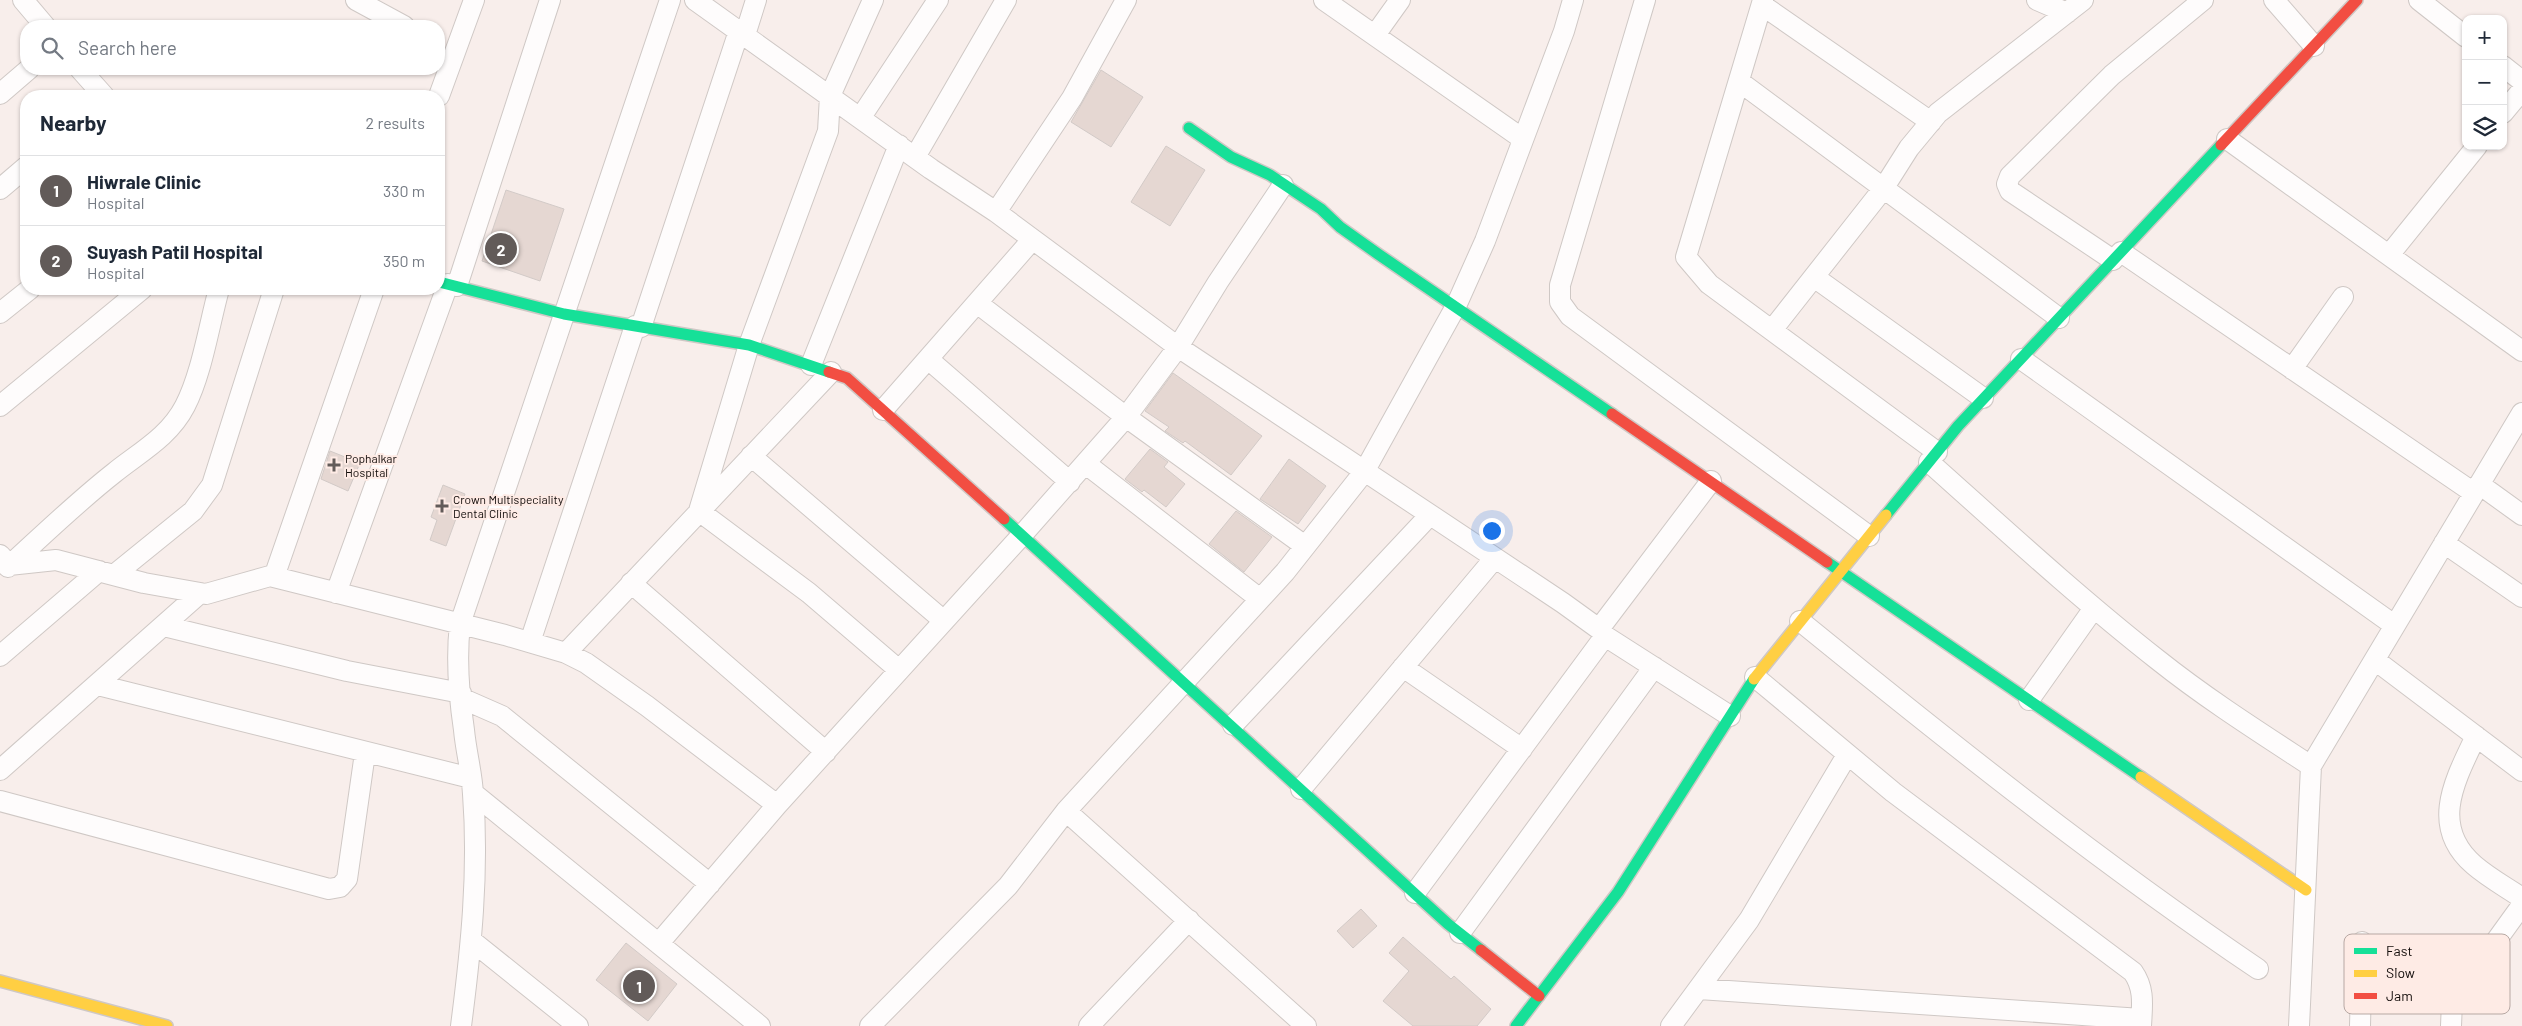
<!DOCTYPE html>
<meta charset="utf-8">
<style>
body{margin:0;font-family:Barlow,sans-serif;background:#f2f2f3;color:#1f2937}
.controls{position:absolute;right:15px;top:15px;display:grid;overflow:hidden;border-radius:10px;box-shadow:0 1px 4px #0004}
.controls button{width:45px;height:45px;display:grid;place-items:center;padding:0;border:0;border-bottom:1px solid #e0e1e3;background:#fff;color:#1f2937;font:25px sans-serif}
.you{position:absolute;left:1491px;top:530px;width:18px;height:18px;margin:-12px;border:4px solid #fff;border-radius:50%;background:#1a73e8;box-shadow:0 0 0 8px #1a73e833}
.badge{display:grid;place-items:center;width:32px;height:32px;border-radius:50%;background:#625b59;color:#fff;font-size:16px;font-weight:700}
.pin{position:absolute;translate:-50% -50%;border:2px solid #fff;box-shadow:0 1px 5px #0006}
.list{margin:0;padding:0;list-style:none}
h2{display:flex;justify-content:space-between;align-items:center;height:65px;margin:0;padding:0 20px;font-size:21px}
h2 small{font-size:16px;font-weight:400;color:#747a83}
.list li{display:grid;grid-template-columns:32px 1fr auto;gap:15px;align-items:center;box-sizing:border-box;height:70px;padding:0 20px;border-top:1px solid #e0e1e3}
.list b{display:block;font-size:19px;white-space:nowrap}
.list p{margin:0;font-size:16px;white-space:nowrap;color:#747a83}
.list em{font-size:16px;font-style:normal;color:#747a83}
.icon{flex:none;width:28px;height:28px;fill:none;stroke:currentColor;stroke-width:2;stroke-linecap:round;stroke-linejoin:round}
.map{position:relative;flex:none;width:2522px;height:1026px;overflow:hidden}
.search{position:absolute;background:#fff;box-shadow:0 1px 4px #0004;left:20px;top:20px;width:425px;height:55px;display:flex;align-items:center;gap:12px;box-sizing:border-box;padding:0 18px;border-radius:20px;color:#747a83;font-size:19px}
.panel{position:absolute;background:#fff;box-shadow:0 1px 4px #0004;left:20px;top:90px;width:425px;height:205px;border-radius:20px}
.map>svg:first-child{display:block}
</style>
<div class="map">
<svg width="2522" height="1026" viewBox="0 0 2522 1026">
<rect width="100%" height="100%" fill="#f8eeeb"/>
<path fill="#e5d7d2" stroke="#d2cac7" d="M1101,70L1143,97L1111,147L1071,122Z
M1166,146L1205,170L1170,226L1131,202Z
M506,190L564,209L540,281L482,261Z
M1173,373L1262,436L1231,475L1185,441L1183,443L1165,431L1169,427L1145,411Z
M1150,449L1168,462L1164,467L1185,484L1166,507L1144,490L1142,492L1125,479Z
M330,451L360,463L348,491L321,479Z
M1289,459L1326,486L1298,524L1260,499Z
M443,485L465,494L446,546L430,540L437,520L431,517Z
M1236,511L1272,537L1244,572L1209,544Z
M1361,909L1377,926L1353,948L1337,931Z
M1403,937L1451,979L1454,976L1491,1009L1477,1026H1413L1383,1001L1409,971L1389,953Z
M626,943L677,984L648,1021L596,980Z"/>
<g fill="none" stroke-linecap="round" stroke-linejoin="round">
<g stroke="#cfc8c5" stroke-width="22">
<path id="street" d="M23,0L45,26
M356,0L404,26
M695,0L931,169L996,212L1178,347L1563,603L1599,629L1605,636L1730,716
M873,0L830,96L828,131L749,345L699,511L809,593L899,670
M1324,0L1523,139
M1645,0L1560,285V302L1570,316L1869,536
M1763,0L1686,257L1709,284L1937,452
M2037,0L2067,13
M2274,0L2314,46
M2419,0L2466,37
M1762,5L1931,122
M745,35L756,0
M1375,35L1400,0
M2503,66L2522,81
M80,69L104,96
M1740,82L2059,318
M0,94L29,69
M439,96L474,0
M2503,113L2522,90
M861,117L938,0
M2227,139L2522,351
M915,157L1006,0
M0,189L26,167
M996,212L1072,98L1126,0
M2121,252L2474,493
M2389,255L2477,146
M2113,260L2010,191L2007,184L2010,176L2112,75L2203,0
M1814,277L1983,398
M457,286L550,0
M977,303L1126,417L1305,546
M0,313L30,289
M641,327L739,31
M1772,330L1883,189L1909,148L1938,113L2083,0
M928,359L1070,482
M2021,359L2394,625
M811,365L899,145
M2292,369L2343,297
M0,406L142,289
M883,410L1032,240
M751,456L944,621
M1929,462C2004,529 2079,598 2158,660C2207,699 2259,732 2311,766
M1086,464L1260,599
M2479,484L2522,515
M2444,543L2522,597
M0,555L9,565L56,560L144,583L206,594L270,576L505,635L566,653L586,663L647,706L777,805L659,943
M8,567C43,535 77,502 114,473C140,452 169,437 185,406C202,373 209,325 219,289
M114,575L193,511L212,485L274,289
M274,577L374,289
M631,583L826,752
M336,593L448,284
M1800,621C1949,742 2098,861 2258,969
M164,626L347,671L461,693
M1599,629L1711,481
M530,642L635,326
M566,653L831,372
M0,656L99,571
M2375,660L2522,771
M1403,667L1522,749
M1755,677L1893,792L2133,972C2145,989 2142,1006 2141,1026
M98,685L471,778
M461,698L502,716L710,884
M2029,700L2094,608
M1233,725L1429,516
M2476,736C2455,780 2429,826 2474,865C2489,878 2506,887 2522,898
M0,770L200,593
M1301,789L1494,559
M473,793L760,1026
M0,801L329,889L340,887L347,879L365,753
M777,805L1022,535L1126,417L1178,347L1218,282L1283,185
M1066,811L1306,1026
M1415,893L1605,636
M1460,933L1654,667
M472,941L578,1026
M1699,989L2141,1019
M461,1026C471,949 479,872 473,794C472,773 466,752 464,730C459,696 456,658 460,624L670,0
M870,1026L1008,886L1066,811L1285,572L1364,472L1456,306L1485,241L1564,31L1573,0
M1089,1026L1189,920
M1671,1026L1749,920L1847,755
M2299,1026L2311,766L2522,413
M2360,1026L2362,942
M2451,1026L2452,1002L2522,905"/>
</g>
<g stroke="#cfc8c5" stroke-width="14">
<path id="fast" d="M1189,128L1231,157L1270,175L1321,209L1340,227L1378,254L1612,414
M439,282L564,314L749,345L829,372
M1886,515L1958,426L2221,145
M1004,519L1448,924L1481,950
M1827,562L2141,777
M1516,1026L1618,892L1754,679"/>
</g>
<g stroke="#cfc8c5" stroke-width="14">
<path id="slow" d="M1754,679L1886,515
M2141,777L2306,890
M0,981L167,1026"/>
</g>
<g stroke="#cfc8c5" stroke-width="14">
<path id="jam" d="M2221,145L2357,0
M829,372L847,378L1004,519
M1612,414L1827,562
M1481,950L1539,996"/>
</g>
<use href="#street" stroke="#fefcfc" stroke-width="20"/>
<use href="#fast" stroke="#16e098" stroke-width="11"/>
<use href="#slow" stroke="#ffcf43" stroke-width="11"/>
<use href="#jam" stroke="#f24e42" stroke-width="11"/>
</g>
<g fill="#625b59" stroke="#feebe5" stroke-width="2">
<path d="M331.5 457.5h5v5h5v5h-5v5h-5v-5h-5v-5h5z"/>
<path d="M439.5 498.5h5v5h5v5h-5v5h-5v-5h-5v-5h5z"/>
</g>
<g text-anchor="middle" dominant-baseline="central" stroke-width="4" stroke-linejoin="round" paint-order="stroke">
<g font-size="12" fill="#120c0a" stroke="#feebe5" text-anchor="start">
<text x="345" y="458">Pophalkar<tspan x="345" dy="14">Hospital</tspan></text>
<text x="453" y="499">Crown Multispeciality<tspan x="453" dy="14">Dental Clinic</tspan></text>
</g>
</g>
<rect x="2344" y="934" width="166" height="80" rx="8" fill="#feebe5" stroke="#b7a8a3" stroke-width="1"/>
<rect x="2354" y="948" width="23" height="6" fill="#16e098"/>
<rect x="2354" y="970" width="23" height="7" fill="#ffcf43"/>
<rect x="2354" y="993" width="23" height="6" fill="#f24e42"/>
<g font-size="14" fill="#120c0a">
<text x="2386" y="956">Fast</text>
<text x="2386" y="978">Slow</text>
<text x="2386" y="1001">Jam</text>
</g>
</svg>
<div class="controls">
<button>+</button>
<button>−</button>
<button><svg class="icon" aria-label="layers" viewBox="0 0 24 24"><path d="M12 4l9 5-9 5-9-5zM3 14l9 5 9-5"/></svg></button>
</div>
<div class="you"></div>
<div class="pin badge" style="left:639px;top:986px">1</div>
<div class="pin badge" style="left:501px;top:249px">2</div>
<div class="search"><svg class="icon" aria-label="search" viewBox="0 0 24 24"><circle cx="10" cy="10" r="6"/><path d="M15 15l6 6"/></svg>Search here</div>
<section class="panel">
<h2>Nearby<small>2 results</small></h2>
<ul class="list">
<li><span class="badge">1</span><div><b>Hiwrale Clinic</b><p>Hospital</p></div><em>330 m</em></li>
<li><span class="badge">2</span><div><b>Suyash Patil Hospital</b><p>Hospital</p></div><em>350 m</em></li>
</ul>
</section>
</div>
